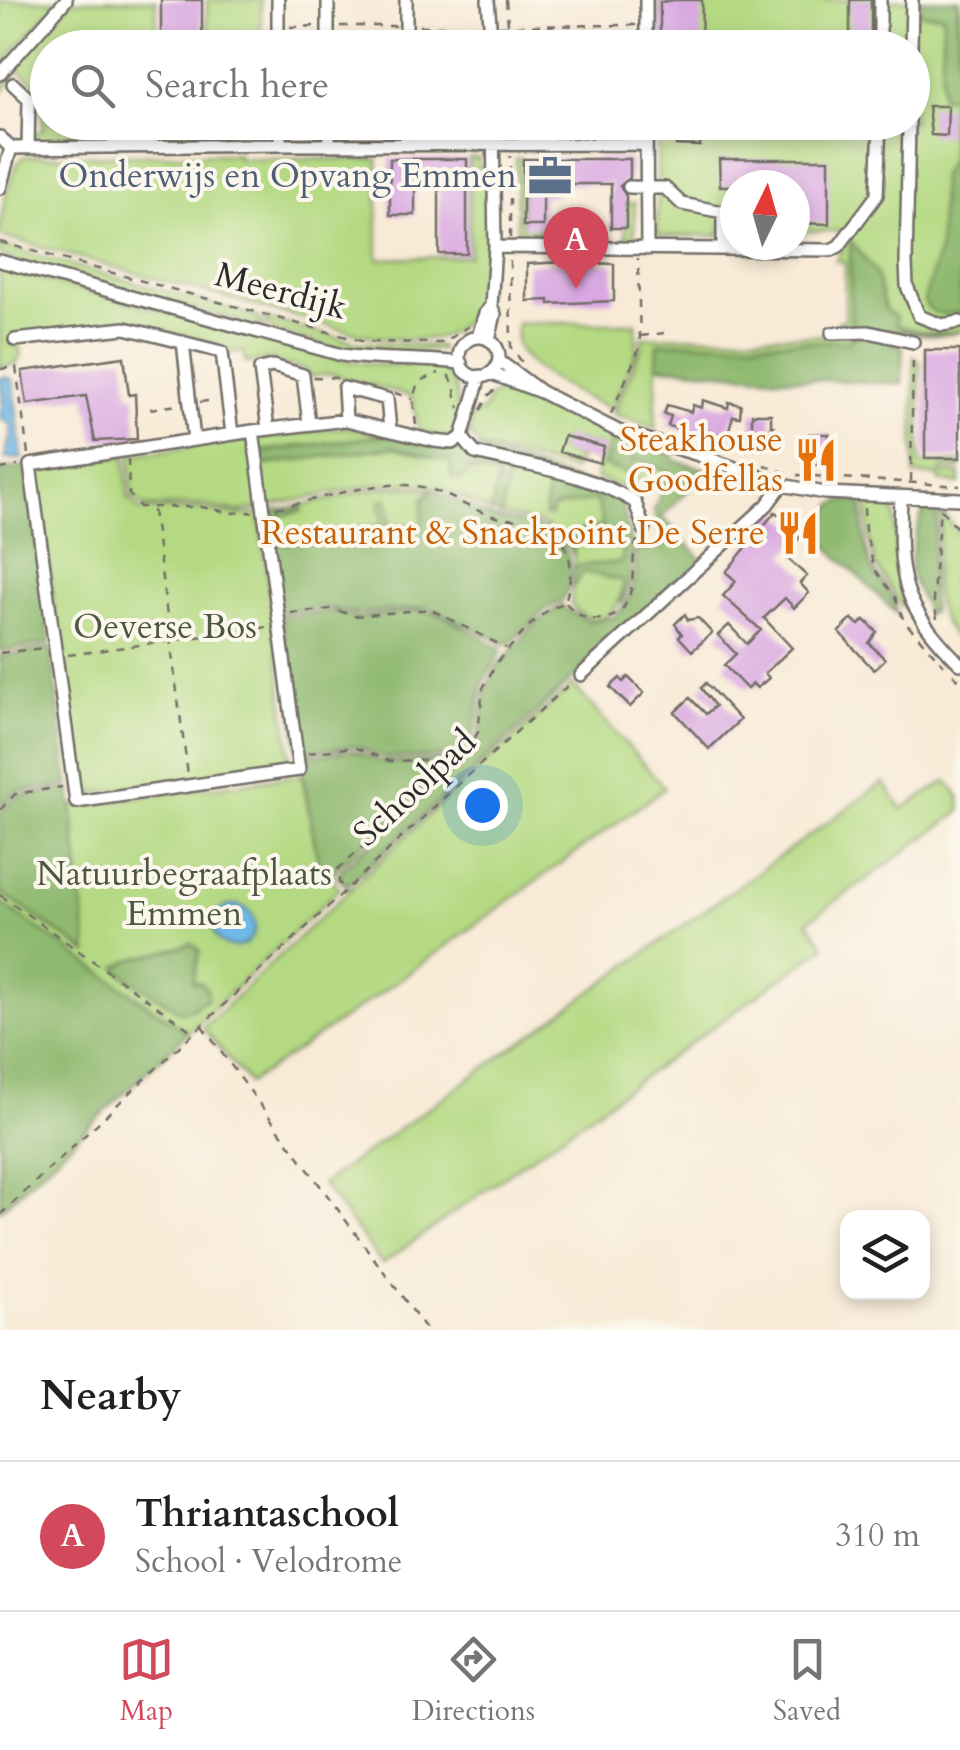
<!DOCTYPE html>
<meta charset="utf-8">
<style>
body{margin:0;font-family:Cardo,serif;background:#f6f6f6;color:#202124}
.controls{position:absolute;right:30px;bottom:30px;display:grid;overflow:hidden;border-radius:20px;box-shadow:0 5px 15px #0003}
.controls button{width:90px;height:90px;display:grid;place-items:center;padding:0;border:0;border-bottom:2px solid #e0e0e0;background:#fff;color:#202124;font:50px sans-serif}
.compass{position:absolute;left:720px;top:170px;width:90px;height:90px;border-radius:50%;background:#fff;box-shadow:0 5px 15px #0003;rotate:5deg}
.you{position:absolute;left:482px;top:805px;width:35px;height:35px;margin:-25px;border:8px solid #fff;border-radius:50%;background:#1a73e8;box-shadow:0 0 0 15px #1a73e833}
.badge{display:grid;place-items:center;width:65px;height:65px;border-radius:50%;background:#d1495b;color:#fff;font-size:32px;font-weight:700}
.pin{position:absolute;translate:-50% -82px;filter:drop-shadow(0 2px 5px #0008)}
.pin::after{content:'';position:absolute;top:52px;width:35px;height:30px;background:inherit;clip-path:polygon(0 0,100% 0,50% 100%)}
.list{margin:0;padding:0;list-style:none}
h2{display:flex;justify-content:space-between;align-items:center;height:130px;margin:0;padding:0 40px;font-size:42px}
h2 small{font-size:32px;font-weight:400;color:#757577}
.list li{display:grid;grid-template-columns:65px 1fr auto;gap:30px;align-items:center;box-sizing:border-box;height:150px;padding:0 40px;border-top:2px solid #e0e0e0}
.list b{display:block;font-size:38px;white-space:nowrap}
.list p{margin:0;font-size:32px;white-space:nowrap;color:#757577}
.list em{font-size:32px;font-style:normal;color:#757577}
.icon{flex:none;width:55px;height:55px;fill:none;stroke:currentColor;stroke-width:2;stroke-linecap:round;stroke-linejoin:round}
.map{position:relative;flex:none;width:960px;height:1330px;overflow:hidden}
.search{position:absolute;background:#fff;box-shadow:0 5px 15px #0003;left:30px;right:30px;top:30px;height:110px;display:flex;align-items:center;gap:25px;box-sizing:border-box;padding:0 35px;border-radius:55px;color:#757577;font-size:38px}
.sheet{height:280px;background:#fff}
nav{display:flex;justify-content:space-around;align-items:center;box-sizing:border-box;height:140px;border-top:2px solid #e0e0e0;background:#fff;font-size:28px;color:#757577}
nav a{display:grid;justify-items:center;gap:5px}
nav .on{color:#d1495b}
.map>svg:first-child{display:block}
</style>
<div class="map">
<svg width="960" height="1330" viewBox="0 0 960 1330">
<rect width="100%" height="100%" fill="#fbf7ec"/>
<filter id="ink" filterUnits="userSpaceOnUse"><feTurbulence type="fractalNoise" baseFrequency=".01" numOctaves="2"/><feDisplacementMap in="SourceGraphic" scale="20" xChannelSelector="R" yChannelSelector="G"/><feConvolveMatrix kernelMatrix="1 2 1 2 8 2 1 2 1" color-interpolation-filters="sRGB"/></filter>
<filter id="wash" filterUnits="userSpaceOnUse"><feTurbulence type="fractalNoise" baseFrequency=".0048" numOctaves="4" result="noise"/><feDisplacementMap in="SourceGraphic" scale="40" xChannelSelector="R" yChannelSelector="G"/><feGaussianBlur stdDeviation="2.25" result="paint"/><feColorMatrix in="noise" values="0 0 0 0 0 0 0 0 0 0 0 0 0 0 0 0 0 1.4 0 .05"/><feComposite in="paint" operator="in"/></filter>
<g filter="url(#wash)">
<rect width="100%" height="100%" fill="#f8ead6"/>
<path fill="#b4d982" stroke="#708256" stroke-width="2.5" d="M0,0H59L0,66Z
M72,0H156L157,40H207V0H261V47L48,48V122L261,123V132H238V141H34V132L43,131L42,91L19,70L0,95V80Z
M659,0H960V331C927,338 905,327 874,318L850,264L851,327L838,326L837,322L845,320V263L836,261L844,245L838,231H795V185H735V231H719V236H660L657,230L658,123L912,122V48L658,47Z
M238,154V159H378V259L469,256V158H479V167H487V271L480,319L467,318C462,323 455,331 449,334C429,344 381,338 359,334L0,236C0,216 9,167 25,156Z
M516,158H522V229H543L544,240L626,241V203H635L634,242L517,244Z
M0,245L256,316L266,328L4,257L0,255Z
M0,268L344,360L382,365L443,364C444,374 450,376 454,384C458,395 454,403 461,414L457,430L448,437L419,432L412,397L331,374L308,377L307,370L271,360L246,363L244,352H227L226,347L130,321L11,336V344L19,346L21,357L17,358L18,364L0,367Z
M264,318L359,343L438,346L441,349L394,354L340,349L273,331Z
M517,323H636L637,349L611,409C587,399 529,372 518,347C515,340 517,331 517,323Z
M858,335L848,341L658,343L655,428L613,414L642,346V337Z
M914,356L920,363V464L960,463V469H943L941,473L960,474V484L940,481L939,476L914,475Z
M508,383L614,435L604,466L634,458L669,472L662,489L629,475L623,489L595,478L604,447L564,437L560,452L580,458L573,470L482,448L470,435L471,418L484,410L489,398Z
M345,427L386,435L261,451L263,465L394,447L451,462V476L461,480L468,469L498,476L491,512L443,489L414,483L373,485L239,512L201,505L146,507L132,498L130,455Z
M125,455L128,499L140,510L201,509L239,515L259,513L292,768L79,795L36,470Z
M507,478L547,485L545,515L553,508L596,499L604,526L560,536L540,523L501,515Z
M409,487L432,490L423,499V525L390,524L381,499L383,525L283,544L278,516L301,511V506L373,489Z
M866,501L887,503L895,513C896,544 893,571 905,601L902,607L876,565L869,538Z
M942,512L960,536V557L951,583L960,611V644C919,603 940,562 942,512Z
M620,534L623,563L575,566L573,554L578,537Z
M584,571L624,581C620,614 599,634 571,605L572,588Z
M573,685L665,788L385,990L249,1083L203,1028L453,792Z
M302,775L319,868L335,870L334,882L339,889L188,1033L0,902V892L87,953L72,806Z
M947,781L960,797V812L808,921L825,947L382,1264L322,1184L884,782L902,809Z"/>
<path fill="#8fb970" stroke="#5d724e" stroke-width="2.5" d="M920,0H957L960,97H941L943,15L920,14Z
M951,104L960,105V312C945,315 931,317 924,301L939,250L941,175L950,161Z
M850,240L876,273L885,309L896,317V325C914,338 941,333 960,332L937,336L851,327Z
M858,335L878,336L903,347L902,384L783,378L657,366L658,343L848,341Z
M386,435L441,448L460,443L574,480L621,500C630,532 640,574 621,604L623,581L584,572L572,588L575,566L623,562L620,534L578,537L573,554L560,536L603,526L596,500L553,508L551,516H545L547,485L508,478L501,515L491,512L498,476L469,469L462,480L451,477V462L394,447L262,465L261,452Z
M613,438L674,455L673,460L709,470L662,516L702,560L612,639L580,672L346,886L339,878L341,870L466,755L479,736L485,692L496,668L536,623L561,606L588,621L613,618C634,599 638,579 635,552L663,546L654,510L669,472L635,459L629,475L604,465Z
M27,466L50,644L0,651V470Z
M432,490C452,497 469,509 489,516C504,521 520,522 535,526C569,537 579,570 562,601L546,609L510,643L505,644L428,607L358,614L328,607L280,613L267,512L301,506L302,511L278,516L283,544L382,525L380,500L388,499L391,524L422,525L423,499Z
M843,500L862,501C863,523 863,544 871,565C878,582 896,594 896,613L822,541L824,533L819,529L832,506Z
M931,509L938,511C936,544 928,577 932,611L927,614C923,601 915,588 911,575C908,562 918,523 924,510Z
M422,610L443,616L501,649C497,662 486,673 482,687C475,714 481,736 457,757L385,758L354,746L299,753L281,617L333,611L358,618Z
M51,648L69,784L15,792L0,807V656Z
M352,750L383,762L445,761L448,764L335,870L319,868L300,757Z
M70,788L72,806L88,953L0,892V813L17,796Z
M0,902L188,1033L0,1210Z
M191,943L200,950L193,982H200L207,989L208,998L191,1009L179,1011L124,975L117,967C139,953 168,954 191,943Z"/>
<path fill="#6eb9e7" stroke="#4c7289" stroke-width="2.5" d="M6,377L13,380L22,459L5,458L11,434L10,424L0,418L3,401L0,378Z
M213 926a21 21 0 1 1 42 0a21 21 0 1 1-42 0Z"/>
<g id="blocks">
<path fill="#d9a7e1" d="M161,0H202V35H161Z
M675,0H702L701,48H660V2Z
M850,0H871V48H850Z
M928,106H948L947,136L931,135Z
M676,122H701L700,146L676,145Z
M390,159H467V254H439V175H415V215H390Z
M523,159H630V178L620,186L626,196V228H611V184H555L556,196H543V226H523Z
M719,159H829V224L795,223V185L720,186Z
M566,262L614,264V301L549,304V300L527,301V264Z
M925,350H960V458H925Z
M124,357L129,395L135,394L137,439L95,441L86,396L27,404L22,371Z
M703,400L728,408L729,402L741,405L740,417L733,416L727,436L701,429L700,435L668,426L671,416L664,414L667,405L691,412L693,405L702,408Z
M752,414H771V426H774L771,446H756V435H752Z
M809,434H829L825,465L810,464Z
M564,436L604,447L600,463L559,452Z
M775,512L804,532L785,556L807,576L800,583L809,593L794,608L785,598L764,618L792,648L765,673L769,678L757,688L753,684L747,689L724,665L736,654L718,635L729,625L747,644L761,630L723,596L736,581L726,572Z
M685,614L688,620L698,618L712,633L692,651L679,637L682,634L675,624Z
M852,619L859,625L865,620L877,632L869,643L885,659L874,670L839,632Z
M628,677L644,693L630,707L610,687L620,678L623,682Z
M706,683L740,720L709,749L675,712L690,698L706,714L715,706L701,688Z"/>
</g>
</g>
<g filter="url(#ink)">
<use href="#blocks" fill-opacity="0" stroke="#736e67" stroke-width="2.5"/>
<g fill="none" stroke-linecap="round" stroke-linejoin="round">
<g stroke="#736e67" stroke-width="16">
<path id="minor" d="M278,0V48
M328,0V48
M406,0V48
M488,0L492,48
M646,48V0
M880,48V0
M911,48L912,0
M0,74L66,0
M13,84L29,99L28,147
M280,122V145L646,144
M329,122V145
M406,122V145
M646,122L647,249
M909,122L906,263L907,286L919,316L942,325L960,322
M0,137L11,148
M629,187L665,188L682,204L723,212V249
M0,188L11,148L280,145
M495,247L831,250L839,246L877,195L880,122
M0,261L342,355C382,361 421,358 461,363
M832,333L869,332L913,342
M478,337L485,313L491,306
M459 357a20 20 0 1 1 40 0a20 20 0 1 1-40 0Z
M15,340L125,328L222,352L232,434
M489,340L495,314L491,306L495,247L493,122
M183,342L194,440
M499,361L541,392
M490,373L541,392L618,431L699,455L782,485L825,493L960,499
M346,420L344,388L387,399L390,430
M268,429L260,369L273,366L303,375L309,424
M253,431L299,770L76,802L30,465L253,431L346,420L434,441L453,443L462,437
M462,437L475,453C529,466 587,473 635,502L644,529
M462,437L480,376
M901,498C898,580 901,604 960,664
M581,675L767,505L782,485"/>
</g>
<path stroke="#736e67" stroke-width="2.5" stroke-dasharray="8 8" stroke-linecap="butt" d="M506,0L510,48
M340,26H397
M420,26H477
M500,26L637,25
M290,27L317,26
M510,133V122
M510,238V156
M0,242L365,342L443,343L469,326
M510,261L511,346L523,364
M641,336L664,333
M0,369L16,367L28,454
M448,375C458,386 453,396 460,408
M313,377L339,378
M395,393L413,399
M200,402L216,400
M150,409L177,405
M481,410L489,395L497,389
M611,414L640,347L638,258
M416,425L413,399L418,382L439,373
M128,459L129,494L140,507H202L231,513L253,512
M764,465L789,474
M0,469L18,466
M797,475L960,486
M911,481L913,354
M276,508C313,501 353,487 390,485C439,482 452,503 493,516C505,520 519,519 531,522C573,533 576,566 565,602L548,610L529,626L497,662L483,688L478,732L467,752L338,869L339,883L346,890
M864,508L865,530L874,568L895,597L904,621L944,665
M941,509L960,532
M153,510L188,775
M566,603C575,613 586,621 601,619C643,615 628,562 637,540
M291,613L332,609L355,616L430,609L506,648
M937,619L933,596L940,508
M0,653L44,648
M68,655L268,627
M953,674L960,681
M308,753L354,747L389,761L457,759
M0,810L15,794L62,787
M0,895L193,1032
M202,1026L427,1330
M0,1215L464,779L573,681"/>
<use href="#minor" stroke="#fff" stroke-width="11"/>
</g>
</g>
<defs>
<g id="office-bare" transform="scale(3.45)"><path d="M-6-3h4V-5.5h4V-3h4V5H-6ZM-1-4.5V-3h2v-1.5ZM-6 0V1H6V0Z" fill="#5c6f8a" stroke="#fbf7ec" stroke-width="2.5" paint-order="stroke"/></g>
<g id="restaurant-bare" transform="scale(3.45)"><path d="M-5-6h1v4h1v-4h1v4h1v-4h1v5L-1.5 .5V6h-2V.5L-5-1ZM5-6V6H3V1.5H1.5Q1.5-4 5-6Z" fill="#e8710a" stroke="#fbf7ec" stroke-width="2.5" paint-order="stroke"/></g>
</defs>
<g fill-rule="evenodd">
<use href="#office-bare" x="550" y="176"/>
<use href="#restaurant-bare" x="816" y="460"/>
<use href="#restaurant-bare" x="798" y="533"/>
</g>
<g text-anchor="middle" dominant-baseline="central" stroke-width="8" stroke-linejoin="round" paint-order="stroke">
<g font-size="35" fill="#4e5e75" stroke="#fbf7ec" text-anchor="end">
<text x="517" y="176">Onderwijs en Opvang Emmen</text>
</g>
<g font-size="35" fill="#2b2b2b" stroke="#fbf7ec">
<text transform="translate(281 291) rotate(15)">Meerdijk</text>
<text transform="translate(415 788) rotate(-43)">Schoolpad</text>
</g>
<g font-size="35" fill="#c56008" stroke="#fbf7ec" text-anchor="end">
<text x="783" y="440">Steakhouse<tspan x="783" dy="40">Goodfellas</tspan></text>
<text x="765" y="533">Restaurant &amp; Snackpoint De Serre</text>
</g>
<g font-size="35" fill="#4d5641" stroke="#fbf7ec">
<text x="165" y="627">Oeverse Bos</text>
<text x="184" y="874">Natuurbegraafplaats<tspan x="184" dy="40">Emmen</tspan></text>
</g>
</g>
</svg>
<div class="controls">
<button><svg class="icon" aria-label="layers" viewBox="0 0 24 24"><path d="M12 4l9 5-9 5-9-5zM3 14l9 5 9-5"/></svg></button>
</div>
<svg class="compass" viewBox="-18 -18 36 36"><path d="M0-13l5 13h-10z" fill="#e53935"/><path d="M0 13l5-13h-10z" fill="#757577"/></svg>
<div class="you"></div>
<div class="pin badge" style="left:576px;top:289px">A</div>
<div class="search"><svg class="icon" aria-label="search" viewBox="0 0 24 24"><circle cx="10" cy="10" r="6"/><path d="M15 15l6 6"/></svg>Search here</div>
</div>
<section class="sheet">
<h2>Nearby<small></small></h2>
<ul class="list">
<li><span class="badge">A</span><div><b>Thriantaschool</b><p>School · Velodrome</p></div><em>310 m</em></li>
</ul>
</section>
<nav>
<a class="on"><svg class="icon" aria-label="map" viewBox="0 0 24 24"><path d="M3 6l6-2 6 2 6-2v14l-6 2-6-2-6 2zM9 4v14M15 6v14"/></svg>Map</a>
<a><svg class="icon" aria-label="directions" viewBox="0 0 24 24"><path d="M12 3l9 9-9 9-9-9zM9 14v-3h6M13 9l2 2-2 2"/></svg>Directions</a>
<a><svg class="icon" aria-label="saved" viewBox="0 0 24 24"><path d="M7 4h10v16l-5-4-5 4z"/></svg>Saved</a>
</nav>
